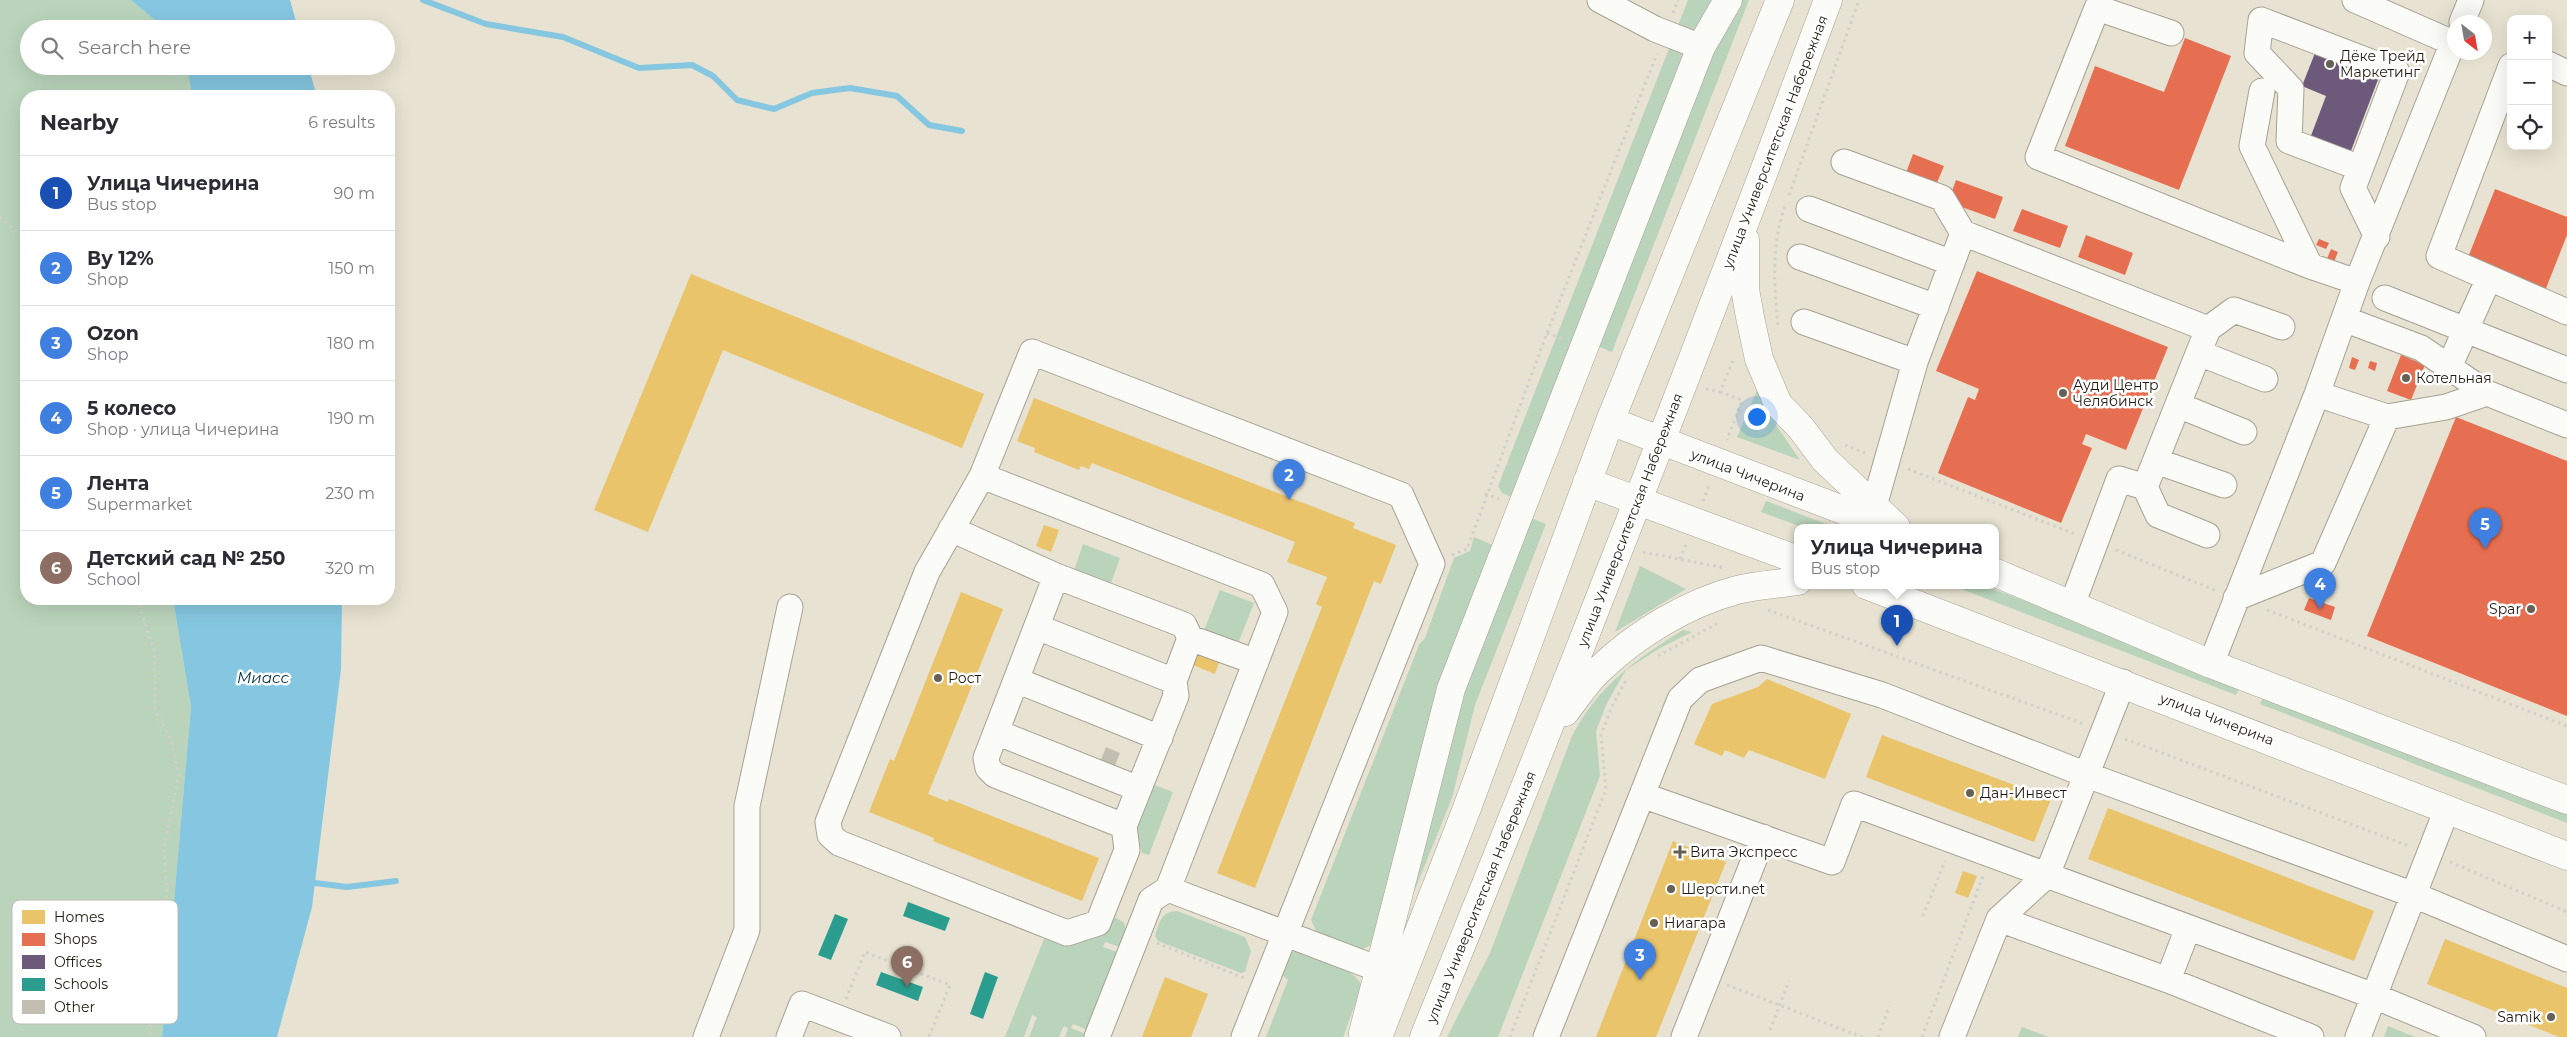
<!DOCTYPE html>
<meta charset="utf-8">
<style>
body{margin:0;font-family:Montserrat,sans-serif;background:#f7f7f7;color:#2b2b33}
.controls{position:absolute;right:15px;top:15px;display:grid;overflow:hidden;border-radius:10px;box-shadow:0 5px 20px #0002}
.controls button{width:45px;height:45px;display:grid;place-items:center;padding:0;border:0;border-bottom:1px solid #e1e1e2;background:#fff;color:#2b2b33;font:25px sans-serif}
.compass{position:absolute;left:2447px;top:15px;width:45px;height:45px;border-radius:50%;background:#fff;box-shadow:0 5px 20px #0002;rotate:149deg}
.you{position:absolute;left:1756px;top:416px;width:18px;height:18px;margin:-12px;border:4px solid #fff;border-radius:50%;background:#1a73e8;box-shadow:0 0 0 8px #1a73e833}
.badge{display:grid;place-items:center;width:32px;height:32px;border-radius:50%;background:#0b8043;color:#fff;font-size:16px;font-weight:700}
.pin{position:absolute;translate:-50% -41px;filter:drop-shadow(0 1px 2px #0008)}
.pin::after{content:'';position:absolute;top:26px;width:18px;height:15px;background:inherit;clip-path:polygon(0 0,100% 0,50% 100%)}
.popup{position:absolute;left:1794px;top:524px;width:205px;height:65px;box-sizing:border-box;display:grid;place-content:center;border-radius:10px;background:#fff;filter:drop-shadow(0 1px 4px #0005);font-size:16px;white-space:nowrap;color:#7c7c81}
.popup b{font-size:19px;color:#2b2b33}
.popup::after{content:'';position:absolute;left:50%;top:100%;margin-left:-10px;border:10px solid transparent;border-top-color:#fff}
.list{margin:0;padding:0;list-style:none}
h2{display:flex;justify-content:space-between;align-items:center;height:65px;margin:0;padding:0 20px;font-size:21px}
h2 small{font-size:16px;font-weight:400;color:#7c7c81}
.list li{display:grid;grid-template-columns:32px 1fr auto;gap:15px;align-items:center;box-sizing:border-box;height:75px;padding:0 20px;border-top:1px solid #e1e1e2}
.list b{display:block;font-size:19px;white-space:nowrap}
.list p{margin:0;font-size:16px;white-space:nowrap;color:#7c7c81}
.list em{font-size:16px;font-style:normal;color:#7c7c81}
.icon{flex:none;width:28px;height:28px;fill:none;stroke:currentColor;stroke-width:2;stroke-linecap:round;stroke-linejoin:round}
.map{position:relative;flex:none;width:2567px;height:1037px;overflow:hidden}
.search{position:absolute;background:#fff;box-shadow:0 5px 20px #0002;left:20px;top:20px;width:375px;height:55px;display:flex;align-items:center;gap:12px;box-sizing:border-box;padding:0 18px;border-radius:28px;color:#7c7c81;font-size:19px}
.panel{position:absolute;background:#fff;box-shadow:0 5px 20px #0002;left:20px;top:90px;width:375px;height:515px;border-radius:20px}
.map>svg:first-child{display:block}
</style>
<div class="map">
<svg width="2567" height="1037" viewBox="0 0 2567 1037">
<rect width="100%" height="100%" fill="#e7e2d1"/>
<path fill="#bad4bb" d="M0,0H131L166,29H29V66H187L192,96H26V599H173L191,707L162,1037H0Z
M1688,0H1712L1514,498L1502,493L1498,486Z
M1742,0H1749L1612,352L1597,346L1713,49Z
M1758,388L1778,428L1800,460L1737,437Z
M1766,501L1834,527H1802L1761,512Z
M1531,518L1546,524L1475,705L1452,798L1406,912L1461,697Z
M1474,537L1495,546L1373,944L1363,949H1358L1317,933L1311,920L1419,645L1425,638L1454,558L1470,551Z
M1083,544L1120,558L1110,586L1074,571Z
M1640,566L1686,589L1615,632Z
M1951,585H1983L2241,684L2236,695Z
M1220,590L1254,603L1239,641L1232,644L1203,633Z
M1683,630L1692,632L1660,648L1626,670L1607,703L1596,731L1600,776L1498,1037H1447L1490,953L1572,736C1599,685 1635,660 1683,630Z
M2265,693L2567,810V823L2260,704Z
M1152,784L1173,792L1149,855L1142,853L1135,827Z
M1177,911L1245,937L1251,951L1245,972L1241,973L1158,941L1155,936C1159,923 1161,911 1177,911Z
M1111,915L1123,922L1127,930L1120,947L1105,942L1103,947L1117,952L1088,1030L1073,1024L1071,1028L1086,1034L1085,1037H1065L1068,1028L1064,1026L1059,1037H1029L1037,1017L1032,1015L1024,1037H1005L1046,934L1068,943L1103,935Z
M1296,951C1318,959 1351,964 1362,986L1343,1037H1266L1288,980L1280,973L1289,952Z
M2388,1026L2415,1037H2384Z
M2022,1027L2049,1037H2018Z"/>
<path fill="#85c7e0" d="M131,0H290L298,29H166Z
M187,66H308L317,96H192Z
M173,599H342L341,669L312,907L277,1037H162L191,707Z"/>
<path fill="#e9c46a" d="M691,274L984,394L962,448L723,350L648,532L594,510Z
M1034,398L1355,523L1353,528L1396,545L1381,584L1374,581L1255,888L1217,873L1322,607L1316,604L1327,577L1287,562L1295,542L1092,463L1089,469L1081,466L1079,470L1034,452L1035,448L1017,441Z
M1044,525L1059,530L1051,552L1036,546Z
M961,592L1003,609L928,794L948,802L949,799L1099,858L1082,901L933,841L934,838L869,812L890,759L894,761Z
M1199,652L1220,660L1215,674L1193,665Z
M1767,679L1851,714L1825,779L1749,750L1744,758L1725,750L1722,756L1694,744L1712,704L1758,687Z
M1882,735L2051,799L2034,842L1866,777Z
M2108,808L2374,911L2354,961L2088,859Z
M1673,841L1726,862L1656,1037H1596Z
M1963,871L1977,876L1968,898L1955,893Z
M2445,939L2567,988V1037H2559L2427,984Z
M1165,977L1208,994L1191,1037H1142Z"/>
<path fill="#e76f51" d="M2185,38L2231,56L2179,190L2065,146L2095,66L2164,92Z
M1913,154L1944,166L1936,185L1906,173Z
M1956,180L2003,197L1995,219L1948,202Z
M2495,189L2567,217V235L2545,291L2467,260Z
M2022,209L2068,226L2060,248L2013,231Z
M2086,235L2133,253L2125,275L2078,257Z
M2319,239L2329,243L2326,249L2316,245Z
M2331,249L2338,252L2331,269L2324,266Z
M1977,271L2168,347L2126,450L2086,434L2082,444L2092,448L2061,523L1938,473L1968,397L1975,400L1979,389L1936,371Z
M2401,355L2425,365L2411,400L2387,391Z
M2352,357L2359,360L2355,370L2349,368Z
M2370,361L2377,363L2375,371L2368,368Z
M2456,417L2567,461V716L2367,636Z
M2309,598L2335,607L2331,620L2304,610Z"/>
<path fill="#6d597a" d="M2315,53L2379,77L2349,156L2309,141L2326,96L2302,86Z"/>
<path fill="#2a9d8f" d="M908,902L950,918L945,931L903,916Z
M835,914L848,919L831,960L818,955Z
M881,972L923,987L918,1001L876,985Z
M985,972L998,977L983,1019L970,1014Z"/>
<g fill="none" stroke-linecap="round" stroke-linejoin="round">
<path stroke="#85c7e0" stroke-width="6" d="M423,0L486,24L563,37L639,68L692,65L713,76L737,100L774,109L812,93L850,88L897,96L929,125L962,131
M315,883L347,887L396,881"/>
</g>
<path fill="#c2beb1" d="M1106,747L1120,753L1114,768L1100,762Z"/>
<g fill="none" stroke-linecap="round" stroke-linejoin="round">
<g stroke="#a6a194" stroke-width="27">
<path id="minor" d="M1600,0L1655,29L1701,47
M2355,0L2453,43
M2462,22L2471,0
M2171,33L2097,8L2038,157L2310,266L2357,282
M2548,64L2567,73
M2511,66L2439,256L2567,312
M2262,91L2252,146L2310,266
M1844,162L1942,198L1963,233
M2360,168L2289,141L2291,89L2257,53L2261,20L2397,72L2353,188L2377,237
M1809,209L1952,263
M1800,257L1936,307
M2385,298L2567,370
M2344,319L2421,348L2487,393
M1804,322L1915,362
M2208,329L2234,310L2282,327
M2199,353L2265,379
M2449,367L2489,278
M2317,394L2357,282L2454,40
M2178,405L2244,432
M2156,461L2224,485
M982,476L927,572L828,822L830,835L839,843L1067,933L1098,923L1127,850L1124,826L1176,696L1174,681L1190,638L1184,625L1056,576
M2145,487L2158,515L2207,535
M1874,506L1915,362L1963,233L2208,329L2145,487L2119,479L2072,605
M951,529L1056,576L986,758L988,768L995,775L1124,826
M2236,598L2323,563L2387,417
M1037,627L1174,681
M1190,638L1256,662
M2211,664L2317,394L2387,417L2446,407L2487,393L2567,425
M1016,680L1160,738
M996,732L1139,789
M1642,795L1680,699L1700,680L1761,658L1882,695L2087,775L2414,895L2567,959
M1168,889L1381,970
M1999,919L2168,980L2311,1037
M2168,980L2188,928
M706,1037L747,930V806L790,607
M789,1037L802,1004L888,1037
M1097,1037L1151,900L1168,889L1275,612L1262,585L982,476L1032,352L1401,495L1432,564L1244,1037
M1546,1037L1642,795L1832,862L1854,804L2374,996L2473,1037
M1684,1037L1763,837
M1952,1037L1999,919L2047,875L2123,682
M2358,1037L2447,809"/>
</g>
<g stroke="#a6a194" stroke-width="29">
<path id="major" d="M1745,240V289L1750,317L1759,359L1778,404L1801,428L1825,460L1896,527
M1610,421L1887,527
M1587,482L1798,560
M1996,573L2211,664L2567,800
M1866,585L2567,856
M1565,712C1576,698 1586,682 1599,670C1636,634 1688,603 1737,590C1757,585 1778,584 1798,581
M1363,1033L1451,689L1701,47L1728,0
M1378,1037L1467,808L1610,421L1780,0
M1424,1037C1564,694 1699,348 1828,0"/>
</g>
<path stroke="#d1cfca" stroke-width="3" stroke-dasharray="2.5 4" stroke-linecap="butt" d="M1673,13L1678,0
M1789,195L1859,0
M0,217L26,240
M1778,325C1774,284 1771,246 1785,206
M1547,333L1564,339
M1706,389L1720,392L1734,358
M1720,392L1742,400L1727,440
M1845,445L1865,453
M1908,469L2075,534
M1485,494L1499,499
M1703,501L1710,483
M2116,550L2217,591
M1643,552L1725,568
M1452,555L1467,549L1547,333L1657,54
M1680,559L1686,544
M139,599V605L154,651L155,711L169,736L179,774L164,848L167,889L149,1037
M1768,610L2084,724
M2267,610L2567,726
M1658,656L1718,623
M2125,739L2409,846
M2450,862L2567,912
M1923,916L1945,861
M1157,943L1244,978
M1727,985L1862,1037
M846,999L865,952L950,985L929,1037
M1770,1030L1789,981
M1510,1037L1606,789L1601,735L1613,704L1627,679
M1878,1037L1889,1006
M1922,1037L1983,876"/>
<use href="#minor" stroke="#fbfbf8" stroke-width="25"/>
<use href="#major" stroke="#fbfbf8" stroke-width="28"/>
</g>
<g fill="#666154" stroke="#fff" stroke-width="2">
<circle cx="2330" cy="64" r="5"/>
<circle cx="2406" cy="378" r="5"/>
<circle cx="2063" cy="393" r="5"/>
<circle cx="2531" cy="609" r="5"/>
<circle cx="938" cy="678" r="5"/>
<circle cx="1970" cy="793" r="5"/>
<path d="M1677.5 844.5h5v5h5v5h-5v5h-5v-5h-5v-5h5z"/>
<circle cx="1671" cy="889" r="5"/>
<circle cx="1654" cy="923" r="5"/>
<circle cx="2551" cy="1017" r="5"/>
</g>
<g text-anchor="middle" dominant-baseline="central" stroke-width="5" stroke-linejoin="round" paint-order="stroke">
<g font-size="14" fill="#201c10" stroke="#fff" text-anchor="start">
<text x="2340" y="56">Дёке Трейд<tspan x="2340" dy="16">Маркетинг</tspan></text>
<text x="2416" y="378">Котельная</text>
<text x="2073" y="385">Ауди Центр<tspan x="2073" dy="16">Челябинск</tspan></text>
<text x="2521" y="609" text-anchor="end">Spar</text>
<text x="948" y="678">Рост</text>
<text x="1980" y="793">Дан-Инвест</text>
<text x="1690" y="852">Вита Экспресс</text>
<text x="1681" y="889">Шерсти.net</text>
<text x="1664" y="923">Ниагара</text>
<text x="2541" y="1017" text-anchor="end">Samik</text>
</g>
<g font-size="14" fill="#201c10" stroke="#fff">
<text transform="translate(1775 142) rotate(-69)">улица Университетская Набережная</text>
<text transform="translate(1748 475) rotate(21)">улица Чичерина</text>
<text transform="translate(1630 520) rotate(-69)">улица Университетская Набережная</text>
<text transform="translate(2217 719) rotate(21)">улица Чичерина</text>
<text transform="translate(1481 897) rotate(-68)">улица Университетская Набережная</text>
</g>
<g font-size="15" font-style="italic" fill="#023041" stroke="#fff">
<text x="263" y="677">Миасс</text>
</g>
</g>
<rect x="12" y="900" width="166" height="124" rx="8" fill="#fff" stroke="#bcbbb7" stroke-width="1"/>
<rect x="22" y="910" width="23" height="14" fill="#e9c46a"/>
<rect x="22" y="933" width="23" height="13" fill="#e76f51"/>
<rect x="22" y="955" width="23" height="14" fill="#6d597a"/>
<rect x="22" y="978" width="23" height="13" fill="#2a9d8f"/>
<rect x="22" y="1000" width="23" height="14" fill="#c2beb1"/>
<g font-size="14" fill="#201c10">
<text x="54" y="922">Homes</text>
<text x="54" y="944">Shops</text>
<text x="54" y="967">Offices</text>
<text x="54" y="989">Schools</text>
<text x="54" y="1012">Other</text>
</g>
</svg>
<div class="controls">
<button>+</button>
<button>−</button>
<button><svg class="icon" aria-label="locate" viewBox="0 0 24 24"><circle cx="12" cy="12" r="6"/><path d="M12 2v4M12 18v4M2 12h4M18 12h4"/></svg></button>
</div>
<svg class="compass" viewBox="-18 -18 36 36"><path d="M0-13l5 13h-10z" fill="#e53935"/><path d="M0 13l5-13h-10z" fill="#7c7c81"/></svg>
<div class="you"></div>
<div class="pin badge" style="left:1897px;top:646px;background:#1a4fb4">1</div>
<div class="popup"><b>Улица Чичерина</b>Bus stop</div>
<div class="pin badge" style="left:1289px;top:500px;background:#3f7fe0">2</div>
<div class="pin badge" style="left:1640px;top:980px;background:#3f7fe0">3</div>
<div class="pin badge" style="left:2320px;top:609px;background:#3f7fe0">4</div>
<div class="pin badge" style="left:2485px;top:549px;background:#3f7fe0">5</div>
<div class="pin badge" style="left:907px;top:987px;background:#8d6e63">6</div>
<div class="search"><svg class="icon" aria-label="search" viewBox="0 0 24 24"><circle cx="10" cy="10" r="6"/><path d="M15 15l6 6"/></svg>Search here</div>
<section class="panel">
<h2>Nearby<small>6 results</small></h2>
<ul class="list">
<li><span class="badge" style="background:#1a4fb4">1</span><div><b>Улица Чичерина</b><p>Bus stop</p></div><em>90 m</em></li>
<li><span class="badge" style="background:#3f7fe0">2</span><div><b>Ву 12%</b><p>Shop</p></div><em>150 m</em></li>
<li><span class="badge" style="background:#3f7fe0">3</span><div><b>Ozon</b><p>Shop</p></div><em>180 m</em></li>
<li><span class="badge" style="background:#3f7fe0">4</span><div><b>5 колесо</b><p>Shop · улица Чичерина</p></div><em>190 m</em></li>
<li><span class="badge" style="background:#3f7fe0">5</span><div><b>Лента</b><p>Supermarket</p></div><em>230 m</em></li>
<li><span class="badge" style="background:#8d6e63">6</span><div><b>Детский сад № 250</b><p>School</p></div><em>320 m</em></li>
</ul>
</section>
</div>
